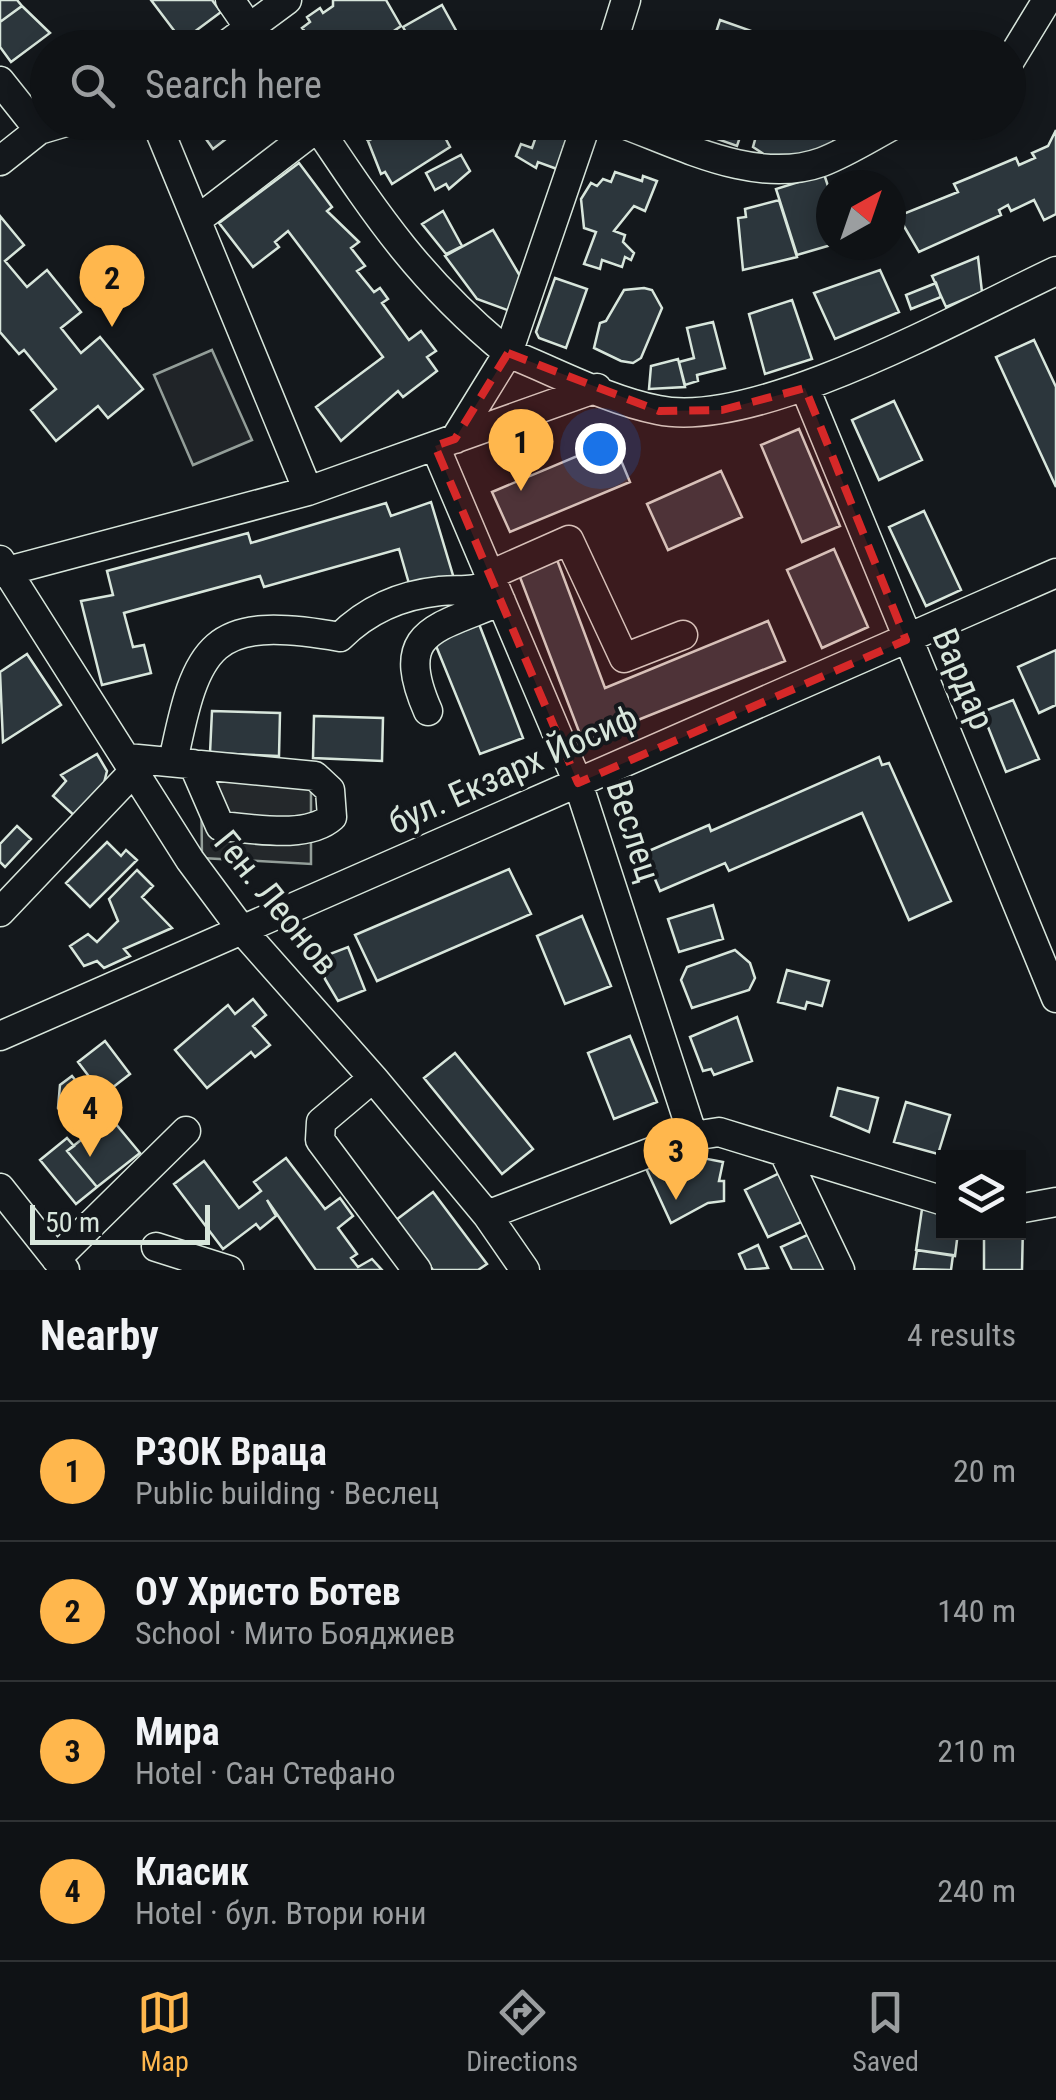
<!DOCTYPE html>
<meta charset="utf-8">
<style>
body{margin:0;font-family:"Roboto Condensed",sans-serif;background:#181b1e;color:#f1f3f6}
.controls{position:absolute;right:30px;bottom:30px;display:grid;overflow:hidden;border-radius:0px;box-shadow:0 5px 25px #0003}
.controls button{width:90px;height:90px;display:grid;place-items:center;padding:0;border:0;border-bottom:2px solid #2f3234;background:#0f1215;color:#f1f3f6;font:50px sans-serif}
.compass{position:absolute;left:816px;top:170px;width:90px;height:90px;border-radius:50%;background:#0f1215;box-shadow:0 5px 25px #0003;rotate:40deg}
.scale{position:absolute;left:30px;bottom:25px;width:180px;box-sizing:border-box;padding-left:10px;border:5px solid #d8e6dc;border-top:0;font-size:28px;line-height:35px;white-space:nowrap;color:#d8e6dc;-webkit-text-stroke:8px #14181c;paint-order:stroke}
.you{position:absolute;left:600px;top:448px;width:35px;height:35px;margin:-25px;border:8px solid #fff;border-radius:50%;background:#1a73e8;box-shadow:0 0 0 15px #1a73e833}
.badge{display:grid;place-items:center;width:65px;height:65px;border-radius:50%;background:#ffb74d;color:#111;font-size:32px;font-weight:700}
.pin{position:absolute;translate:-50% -82px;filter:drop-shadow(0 2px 5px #0008)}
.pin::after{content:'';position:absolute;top:52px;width:35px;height:30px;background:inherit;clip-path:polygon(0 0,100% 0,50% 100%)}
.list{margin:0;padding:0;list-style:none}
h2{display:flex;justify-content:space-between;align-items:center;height:130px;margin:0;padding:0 40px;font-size:42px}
h2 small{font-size:32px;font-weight:400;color:#9b9ea0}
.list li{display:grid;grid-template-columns:65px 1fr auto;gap:30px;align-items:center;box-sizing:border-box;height:140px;padding:0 40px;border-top:2px solid #2f3234}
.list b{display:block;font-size:38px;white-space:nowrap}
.list p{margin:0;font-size:32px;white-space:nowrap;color:#9b9ea0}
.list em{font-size:32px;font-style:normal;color:#9b9ea0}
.icon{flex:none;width:55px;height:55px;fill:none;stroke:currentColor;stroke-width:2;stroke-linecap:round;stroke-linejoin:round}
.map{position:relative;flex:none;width:1056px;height:1270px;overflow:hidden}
.search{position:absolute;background:#0f1215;box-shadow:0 5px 25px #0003;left:30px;right:30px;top:30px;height:110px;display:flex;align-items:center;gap:25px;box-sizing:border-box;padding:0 35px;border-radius:55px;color:#9b9ea0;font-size:38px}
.sheet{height:690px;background:#0f1215}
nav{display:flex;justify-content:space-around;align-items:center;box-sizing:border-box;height:140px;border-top:2px solid #2f3234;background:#0f1215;font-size:28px;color:#9b9ea0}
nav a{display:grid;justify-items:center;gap:5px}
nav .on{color:#ffb74d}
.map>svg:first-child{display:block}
</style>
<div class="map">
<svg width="1056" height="1270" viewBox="0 0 1056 1270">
<rect width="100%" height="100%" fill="#14181c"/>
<path fill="#202428" stroke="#939e99" stroke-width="2.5" d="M212,350L252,440L193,465L154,375Z"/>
<path fill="#24282b" stroke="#939e99" stroke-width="2.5" d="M201,778L311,785V864L202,858Z"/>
<path fill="#2c363c" stroke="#d8e6dc" stroke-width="2.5" d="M0,0H17L22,6L0,22Z
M151,0H212L221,12L182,41Z
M333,0H386L401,26L369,48H303L298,40L307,34L302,28L310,22L307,17L320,8L323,13L333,6Z
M442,5L458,34L434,48H415L403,27Z
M22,6L50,33L11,62L0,47V22Z
M720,20L774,39L771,48H711Z
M126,33L132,48H94V47Z
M194,122H248L213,149Z
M353,122H403L368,141Z
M403,122H437L450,147L392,184L385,172L381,174L368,141Z
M541,122L569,130L568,135L574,137L570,148L564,146L557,169L538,162L536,168L516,156L521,144L532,148Z
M669,122H745L737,146Z
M760,122H828L836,148L811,155H765L753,147Z
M1056,130V214L1044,220L1034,200L1011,211L1008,205L999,210L1001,215L919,252L898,216L958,192L954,184L971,177L1016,158L1019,165L1035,158L1032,153L1048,146Z
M461,155L470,171L449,189L446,184L435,190L426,173Z
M299,163L332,207L327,211L359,242L351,248L365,266L357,271L374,292L380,288L388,299L382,303L409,340L421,331L436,351L427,357L437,371L403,397L398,391L341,441L316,407L383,357L288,231L275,242L279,247L253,267L219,223Z
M615,172L642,181L643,176L657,181L645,211L634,206L614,231L625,235L623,242L634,253L631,260L625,257L622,267L602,260L600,269L584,264L596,232L584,228L581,199L591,183L597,186L603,179L611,182Z
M824,174L831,195V245L797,255L776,189Z
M779,200L797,257L743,270L738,218L746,217L745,209Z
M443,211L462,246L446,254L422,224Z
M0,216L24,245L5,261L27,287L47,270L81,312L61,328L81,353L100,337L143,389L108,418L98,406L56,441L31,410L56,389L24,350L19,354L0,332Z
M493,230L520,276L510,311L477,299L445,256Z
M978,257L982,292L946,307L932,276Z
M880,270L899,312L835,339L814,293Z
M555,278L587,289L566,348L539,338L536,332Z
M936,283L941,297L911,309L906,295Z
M644,288L652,290L662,308L641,358L633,363L621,361L594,348L600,323L606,321L624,290Z
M792,300L812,359L765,374L749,314Z
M713,322L725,368L697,375L698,381L685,385L679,362L694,358L687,328Z
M1034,340L1056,387V487L996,357Z
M678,359L685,387L649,389L651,366Z
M894,401L922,460L879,480L852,420Z
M799,429L840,526L802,542L761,445Z
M613,441L630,482L510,532L492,492Z
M721,471L742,517L668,550L647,504Z
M431,502L455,582L412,594L399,549L264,587L260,576L124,613L133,647L144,645L151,673L102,685L81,601L113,595L107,571L248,533L251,543L386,503L391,516Z
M924,511L961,590L926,606L889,527Z
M834,549L868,627L822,648L787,570Z
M556,557L605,688L768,621L785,661L583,742L518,572Z
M479,624L523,738L480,754L434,641Z
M1056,650V705L1039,713L1018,667Z
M27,654L61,705L3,742L0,672Z
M1013,700L1039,759L1006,772L982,712Z
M212,711L280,713L279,756L210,753Z
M314,716L383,718L382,761L313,758Z
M97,754L107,771L101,795L78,819L53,796L66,781L61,775Z
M879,757L882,765L889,763L951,901L909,920L862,813L729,871L725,863L660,891L644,853L709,825L711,831Z
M17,826L31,839L5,867L0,862V844Z
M107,842L121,856L126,850L137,860L90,907L66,883Z
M509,869L531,914L377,981L355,935Z
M137,870L153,886L142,897L172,928L124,949L130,956L104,968L97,961L84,966L70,946L88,934L97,942L118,921L109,899Z
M713,905L723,939L679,952L668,919Z
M582,916L611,986L565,1004L537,936Z
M348,947L365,990L338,1001L325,979L322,957Z
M735,950L750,963L755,978L749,990L692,1008L681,980L687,967Z
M787,970L829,981L822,1006L807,1002L805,1009L778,1002Z
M253,999L266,1015L253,1026L270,1045L255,1057L251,1052L207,1088L175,1050L228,1005L235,1014Z
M737,1017L752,1061L714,1075L711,1069L703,1071L690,1037Z
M630,1036L657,1102L614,1119L588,1053Z
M105,1041L130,1074L103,1095L78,1062Z
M455,1053L533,1149L502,1174L424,1078Z
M72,1076L99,1109L88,1118L65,1117L58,1108L60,1085Z
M838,1088L878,1098L869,1132L831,1116Z
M906,1102L950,1115L938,1154L894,1142Z
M110,1117L140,1153L97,1187L67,1151Z
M67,1138L74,1146L67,1151L97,1187L76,1204L40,1160Z
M702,1146L707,1159L723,1162L719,1181H724V1201L708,1203L671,1223L644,1164L672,1160Z
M286,1158L325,1209L340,1198L353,1216L338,1228L357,1254L351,1258L358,1267L372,1259L382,1270H316L267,1200L276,1216L260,1229L256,1224L223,1249L174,1184L204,1161L239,1208L261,1191L254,1182Z
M786,1170L810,1218L768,1237L745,1190Z
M433,1192L487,1264L478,1270H433L396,1220Z
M922,1209L944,1212V1232H958L955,1256L916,1250Z
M1018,1225H1023L1022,1270H984V1232H1018Z
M816,1231L828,1270H792L781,1247Z
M758,1245L768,1268L746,1270L739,1254Z
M917,1250L953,1255L951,1270L914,1269Z"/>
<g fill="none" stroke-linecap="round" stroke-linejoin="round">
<g stroke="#d8e6dc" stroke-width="31">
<path id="minor" d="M230,0L263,48
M222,48L287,0
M611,48L626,0
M1008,64L1047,0
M0,81L39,130
M156,122L308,491
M314,122C377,216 419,280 508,353L587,122
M618,122C679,144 756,186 822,162C848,152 874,135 899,122
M0,161L39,130L66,122
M197,220L317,128
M805,388L1056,998
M455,439L508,353C556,372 607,400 658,410C756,431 962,315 1056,271
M435,446L578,783L693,1136
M0,560L190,860L242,930L373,1078L487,1215L525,1270
M0,573L308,491L597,388
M490,575L569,540L624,658L683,635
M428,711C392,629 437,629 501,601
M127,758L315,776L330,790L332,817C306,840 251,828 220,826L193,764
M173,762C197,644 210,614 340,637C367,610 401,595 440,591C463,589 470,593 494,583
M0,912L135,770
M0,1036L1056,573
M373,1078L321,1122L320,1140L417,1270
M784,1153L840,1270
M0,1188L65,1270
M1018,1209L1056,1202
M487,1215L693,1136L719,1132L944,1201
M156,1247L229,1270
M56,1259L186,1131"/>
</g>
<use href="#minor" stroke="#14181c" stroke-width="28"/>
</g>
<path fill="#d62828" fill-opacity="0.2" stroke="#d62828" stroke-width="8" stroke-dasharray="20 12" stroke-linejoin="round" d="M508,353L659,411L722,410L805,388L906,640L578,783L435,446L455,439Z"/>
<g text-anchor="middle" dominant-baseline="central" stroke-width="8" stroke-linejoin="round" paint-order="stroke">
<g font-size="35" fill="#d8e6dc" stroke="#14181c">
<text transform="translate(963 679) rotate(67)">Вардар</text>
<text transform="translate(513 770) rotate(-24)">бул. Екзарх Йосиф</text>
<text transform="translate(633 831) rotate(72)">Веслец</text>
<text transform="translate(276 903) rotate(51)">Ген. Леонов</text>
</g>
</g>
</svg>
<div class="controls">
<button><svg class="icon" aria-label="layers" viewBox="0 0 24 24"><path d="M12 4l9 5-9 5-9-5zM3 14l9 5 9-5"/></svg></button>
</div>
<svg class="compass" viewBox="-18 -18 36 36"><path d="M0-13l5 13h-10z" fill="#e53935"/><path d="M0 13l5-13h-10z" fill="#9b9ea0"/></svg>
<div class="scale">50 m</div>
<div class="you"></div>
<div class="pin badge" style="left:521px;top:491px">1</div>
<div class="pin badge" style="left:112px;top:327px">2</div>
<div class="pin badge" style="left:676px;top:1200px">3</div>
<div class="pin badge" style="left:90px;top:1157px">4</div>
<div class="search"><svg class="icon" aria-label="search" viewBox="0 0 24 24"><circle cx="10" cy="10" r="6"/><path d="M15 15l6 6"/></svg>Search here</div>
</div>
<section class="sheet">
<h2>Nearby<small>4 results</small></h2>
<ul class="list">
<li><span class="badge">1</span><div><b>РЗОК Враца</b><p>Public building · Веслец</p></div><em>20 m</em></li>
<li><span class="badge">2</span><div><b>ОУ Христо Ботев</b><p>School · Мито Бояджиев</p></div><em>140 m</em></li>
<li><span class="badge">3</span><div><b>Мира</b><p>Hotel · Сан Стефано</p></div><em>210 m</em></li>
<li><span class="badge">4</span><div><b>Класик</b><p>Hotel · бул. Втори юни</p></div><em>240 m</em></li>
</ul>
</section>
<nav>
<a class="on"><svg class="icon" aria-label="map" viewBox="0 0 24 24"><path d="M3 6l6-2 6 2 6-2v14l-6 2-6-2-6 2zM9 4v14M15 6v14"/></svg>Map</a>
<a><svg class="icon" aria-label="directions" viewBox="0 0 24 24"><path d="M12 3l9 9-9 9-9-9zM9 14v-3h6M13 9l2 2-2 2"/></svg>Directions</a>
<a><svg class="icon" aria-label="saved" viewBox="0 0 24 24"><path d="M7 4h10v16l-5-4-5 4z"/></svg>Saved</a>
</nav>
